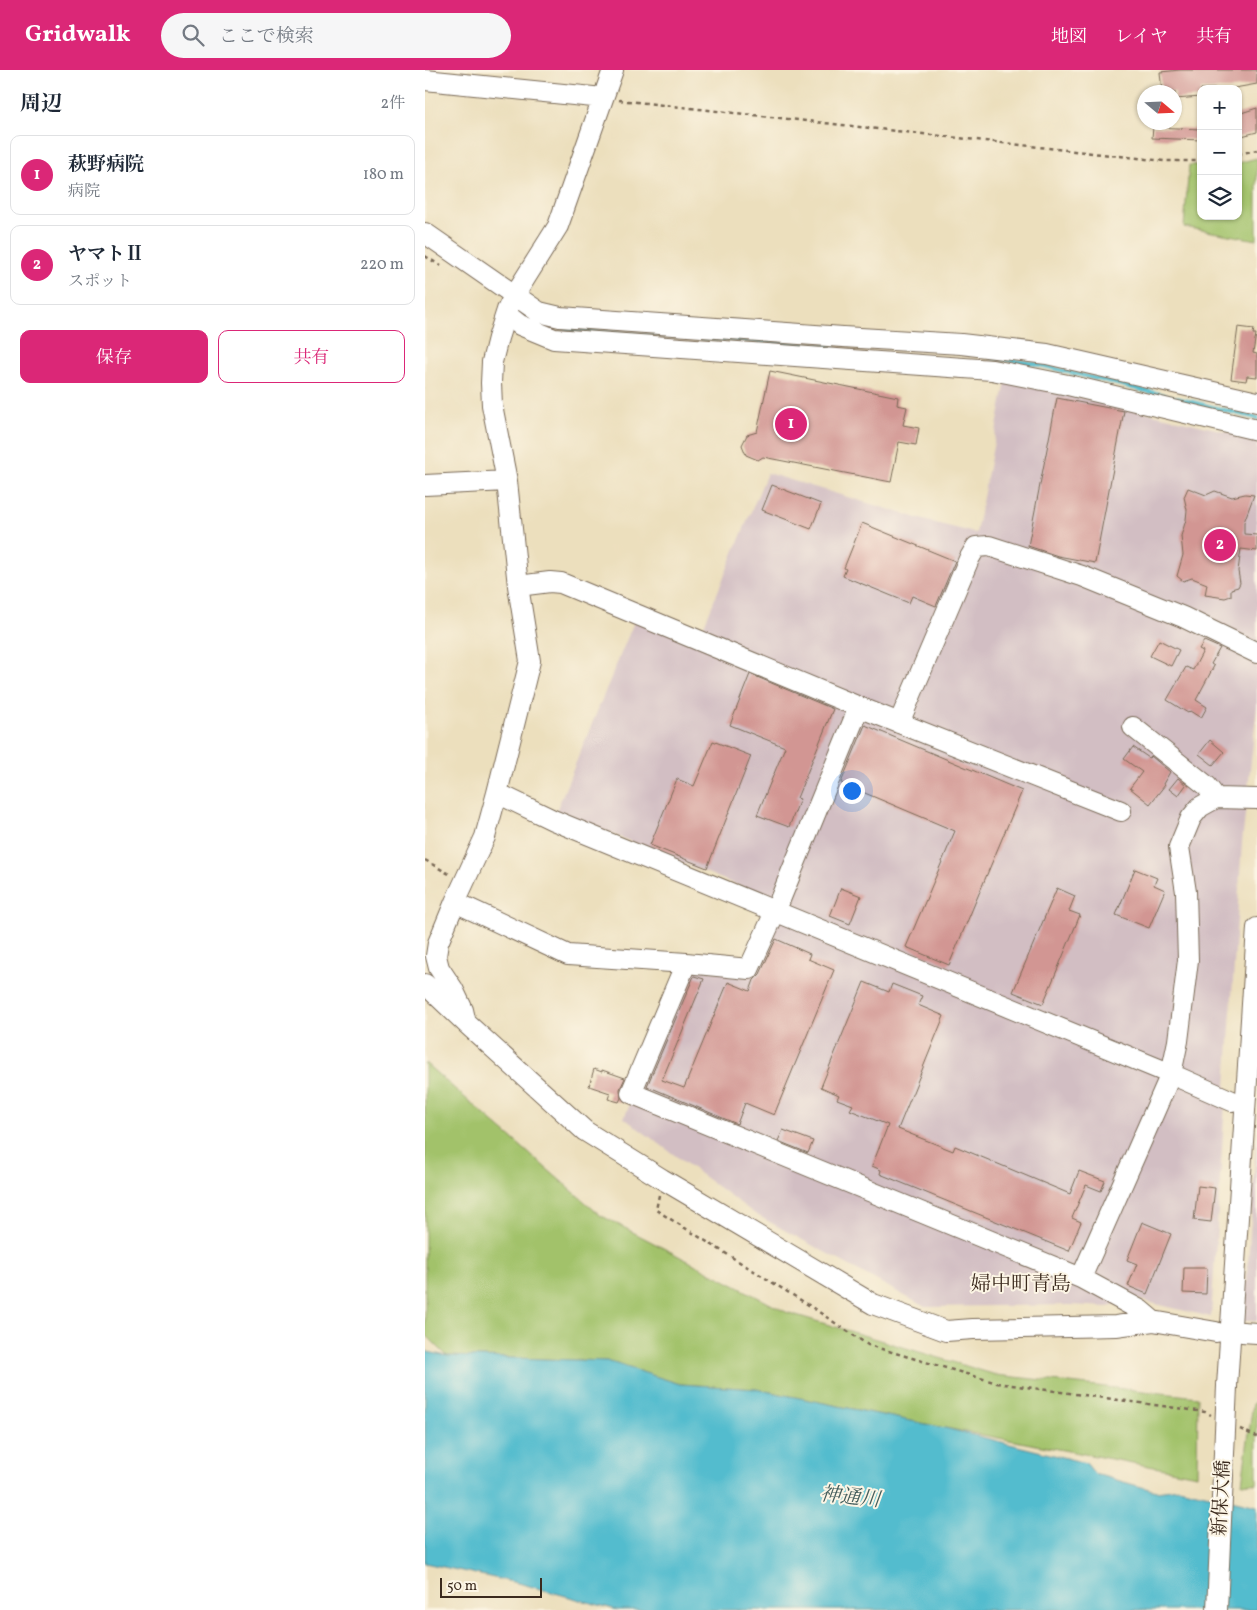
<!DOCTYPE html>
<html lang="ja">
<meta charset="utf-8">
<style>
body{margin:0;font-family:Vollkorn,"Noto Serif JP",serif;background:#f6f6f7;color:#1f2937}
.controls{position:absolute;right:15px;top:15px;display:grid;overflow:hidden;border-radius:10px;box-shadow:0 1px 4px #0004}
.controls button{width:45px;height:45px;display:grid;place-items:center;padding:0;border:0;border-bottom:1px solid #e0e1e3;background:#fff;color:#1f2937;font:25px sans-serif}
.compass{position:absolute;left:712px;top:15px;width:45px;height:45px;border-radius:50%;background:#fff;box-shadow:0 1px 4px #0004;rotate:109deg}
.scale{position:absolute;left:15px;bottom:12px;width:102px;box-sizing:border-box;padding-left:5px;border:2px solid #3b2a1e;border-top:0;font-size:14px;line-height:18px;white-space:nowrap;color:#3b2a1e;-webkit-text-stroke:4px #fcf5e5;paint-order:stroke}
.you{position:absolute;left:426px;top:720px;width:18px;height:18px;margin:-12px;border:4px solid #fff;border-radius:50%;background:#1a73e8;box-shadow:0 0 0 8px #1a73e833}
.badge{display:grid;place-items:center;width:32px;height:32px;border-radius:50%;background:#db2777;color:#fff;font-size:16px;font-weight:700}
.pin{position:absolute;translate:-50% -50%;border:2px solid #fff;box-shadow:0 1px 5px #0006}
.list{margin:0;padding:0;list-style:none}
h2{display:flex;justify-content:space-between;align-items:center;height:65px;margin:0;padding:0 20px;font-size:21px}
h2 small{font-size:16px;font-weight:400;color:#747a83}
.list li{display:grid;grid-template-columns:32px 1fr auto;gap:15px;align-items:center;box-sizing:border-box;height:80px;margin:0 10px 10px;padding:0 10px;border:1px solid #e0e1e3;border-radius:10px}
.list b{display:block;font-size:19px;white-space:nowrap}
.list p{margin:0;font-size:16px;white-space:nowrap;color:#747a83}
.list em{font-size:16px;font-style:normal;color:#747a83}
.actions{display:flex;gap:10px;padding:15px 20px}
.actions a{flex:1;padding:11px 0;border:1px solid #db2777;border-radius:10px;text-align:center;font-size:18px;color:#db2777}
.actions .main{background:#db2777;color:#fff}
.icon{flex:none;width:28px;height:28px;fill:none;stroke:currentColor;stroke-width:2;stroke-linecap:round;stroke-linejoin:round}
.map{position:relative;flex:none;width:832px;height:1540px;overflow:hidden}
header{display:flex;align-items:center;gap:30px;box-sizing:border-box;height:70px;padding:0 25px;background:#db2777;color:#fff}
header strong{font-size:24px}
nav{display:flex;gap:28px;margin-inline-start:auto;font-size:18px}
.search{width:350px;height:45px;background:#f6f6f7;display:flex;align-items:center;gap:12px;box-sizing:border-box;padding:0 18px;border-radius:28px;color:#747a83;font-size:19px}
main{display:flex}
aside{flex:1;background:#fff}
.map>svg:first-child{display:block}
</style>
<header>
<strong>Gridwalk</strong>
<div class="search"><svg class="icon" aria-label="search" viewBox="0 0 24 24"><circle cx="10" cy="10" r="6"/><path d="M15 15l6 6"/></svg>ここで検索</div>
<nav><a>地図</a><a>レイヤ</a><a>共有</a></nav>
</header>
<main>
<aside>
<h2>周辺<small>2件</small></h2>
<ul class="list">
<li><span class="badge">1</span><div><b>萩野病院</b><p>病院</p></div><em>180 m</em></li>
<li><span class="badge">2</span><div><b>ヤマトⅡ</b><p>スポット</p></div><em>220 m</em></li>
</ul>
<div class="actions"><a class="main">保存</a><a>共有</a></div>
</aside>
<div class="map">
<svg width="832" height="1540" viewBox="0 0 832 1540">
<rect width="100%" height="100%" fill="#fcf5e5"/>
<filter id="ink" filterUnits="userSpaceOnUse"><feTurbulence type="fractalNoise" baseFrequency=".02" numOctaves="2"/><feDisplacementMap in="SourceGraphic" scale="10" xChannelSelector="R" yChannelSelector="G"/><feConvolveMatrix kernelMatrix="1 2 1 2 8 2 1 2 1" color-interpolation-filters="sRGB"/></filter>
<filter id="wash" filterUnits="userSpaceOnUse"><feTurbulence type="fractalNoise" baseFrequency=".0096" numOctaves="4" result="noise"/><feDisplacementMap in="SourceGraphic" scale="20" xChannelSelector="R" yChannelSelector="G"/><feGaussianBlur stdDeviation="1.12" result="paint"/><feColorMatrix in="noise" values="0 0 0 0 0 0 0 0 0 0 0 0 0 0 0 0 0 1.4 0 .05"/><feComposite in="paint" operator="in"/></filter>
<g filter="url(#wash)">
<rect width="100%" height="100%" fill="#ecdfbd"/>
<path fill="#d2bec3" d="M581,311L720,342L832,369V636L817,773L786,1247L714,1230L682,1237L645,1235L500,1237L330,1144L199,1048L264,899L325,902L358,834L131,741L211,547L272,572L342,403L506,452L551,463Z
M832,1062V1251H819Z"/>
<path fill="#a2c26a" stroke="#6e7644" d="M832,88V170L759,157L764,95H776V146H813V93Z
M0,993L175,1145L361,1242L571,1305L773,1327L772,1405L520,1358L331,1319L255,1314L182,1291L22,1286L0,1264Z
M828,1333H832V1414L817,1413Z"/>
<path fill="#52bcce" stroke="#467376" d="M0,1280L3,1282L22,1286L182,1291L255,1314L331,1319L520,1358L661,1393L670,1404L731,1421L754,1418L832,1436V1540H192L97,1514L0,1493Z"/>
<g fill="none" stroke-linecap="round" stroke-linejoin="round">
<path stroke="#52bcce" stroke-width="4.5" d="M136,256L148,260L409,276
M567,288L607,293L832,348"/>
</g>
<g id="blocks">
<path fill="#d29693" d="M755,0H832V14L804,19H776V27L750,29V22H737L735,2Z
M832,38V62L813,67V44Z
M728,57L776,59V70L727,68Z
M813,257L829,259L828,264H831L828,283L832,284V307L822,306L821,311L806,309Z
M345,301L473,327L472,335L482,337L478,355L494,358L491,375L474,372L466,412L338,387L333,390L321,385L317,375L322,365L332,362Z
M632,328L699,341L670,493L633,486L603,476Z
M347,415L396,434L386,459L337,440Z
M763,418L781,425L790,421L807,427L820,424L829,425L819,452V464L832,465V481L816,479L813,501L815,513L813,517L806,519V526L800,528L780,525L782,514L767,508L758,511L752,506L758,485L756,466L761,450L762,440L759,427Z
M437,453L530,491L511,536L487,526L484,533L418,506L421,499L419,498Z
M734,570L754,580L746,596L725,586Z
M779,571L795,578L786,594L789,596L771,630L782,637L776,648L765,641L763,643L742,630L761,597L768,600L778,581L774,579Z
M325,604L408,639L372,728L375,729L364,757L332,745L360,677L305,655Z
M440,655L597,721L524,895L481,877L530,761L416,713Z
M785,670L799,682L788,695L774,684Z
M288,671L326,686L282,798L225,775L252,709L269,716Z
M708,677L724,688L726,686L745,702L738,714L740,715L725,734L705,718L717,702L699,689Z
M753,708L761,715L753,726L744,719Z
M710,799L732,808L729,815L740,820L724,858L691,845Z
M416,818L436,826L425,854L405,846Z
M632,818L650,826L644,841L655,845L618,934L588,922Z
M351,869L385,884L383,889L409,900L349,1045L320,1033L312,1054L222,1016L269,906L279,909L237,1010L259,1018L303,912L325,921L329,910L335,904Z
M439,912L464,922L467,914L497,926L493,935L519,946L473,1059L528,1081L530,1076L645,1124L654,1101L680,1111L676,1121L661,1115L647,1148L656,1152L644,1181L455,1104L456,1100L447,1096L463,1055L425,1040L428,1035L412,1029L414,1025L396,1017Z
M169,999L177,1002V1000L200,1008L195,1019L196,1028L194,1032L183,1029L185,1023L164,1016Z
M358,1060L388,1071L383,1083L353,1071Z
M773,1116L790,1118L786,1152L769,1150Z
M717,1152L746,1164L722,1224L703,1216L712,1194L702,1190Z
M759,1198H782L781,1224L758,1223Z"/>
</g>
</g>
<g filter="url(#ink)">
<use href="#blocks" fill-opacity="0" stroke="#796956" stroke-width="1"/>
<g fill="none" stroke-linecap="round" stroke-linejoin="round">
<g stroke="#796956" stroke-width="22">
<path id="minor" d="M0,10L178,28
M0,163L114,242L135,247L418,267L536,274L622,284L832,332
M81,244L95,255L129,269L567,300L643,315L832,360
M0,415L82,411
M93,516L125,512L136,513L434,637L696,741
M434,637L350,842L324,899L261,893L206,1023L656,1208L715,1240L728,1251
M474,653L544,489L551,477L564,476L657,506L758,547L832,583
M708,657L782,716L791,728
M72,723L128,750L746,1004L807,1031
M30,832L143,885L261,893
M0,914L41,953L160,1061L237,1109L448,1234L521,1261L548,1259L691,1256L728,1251L791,1262
M41,953L38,940L28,919L14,898L11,886L13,873L30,832L60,767L72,723L105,591L93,516L82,411L67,335L66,313L67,292L73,268L82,240L89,226L133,156L188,0
M656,1208L746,1004L753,971L763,890L761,822L754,777L766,748L775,737L791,728L832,729
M817,1262L832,1263
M802,1316L832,858"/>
</g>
<path stroke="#796956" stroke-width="2.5" stroke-dasharray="4 4" stroke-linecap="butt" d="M194,30L739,91H776
M813,84L832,80
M0,186L16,196
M0,790L24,804
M234,1125L231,1140L382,1234L443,1275L572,1313L780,1342L786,1345
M815,1359L832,1367"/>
<use href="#minor" stroke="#fff" stroke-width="20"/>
<g stroke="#796956" stroke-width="22" stroke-linecap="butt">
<path id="minor-bridge" d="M792,1540L802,1316"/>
</g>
<use href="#minor-bridge" stroke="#fff" stroke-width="20"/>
</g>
</g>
<g text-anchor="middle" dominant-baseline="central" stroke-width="4" stroke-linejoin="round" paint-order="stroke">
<g font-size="19" fill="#3b2a1e" stroke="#fcf5e5">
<text transform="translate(797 1428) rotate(-87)">新保大橋</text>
</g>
<g font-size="20" fill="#3b2a1e" stroke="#fcf5e5">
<text x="596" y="1215">婦中町青島</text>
</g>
<g font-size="20" font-style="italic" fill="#435d5c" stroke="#fcf5e5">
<text transform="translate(425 1428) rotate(6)">神通川</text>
</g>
</g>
</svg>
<div class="controls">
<button>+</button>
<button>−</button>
<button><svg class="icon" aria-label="layers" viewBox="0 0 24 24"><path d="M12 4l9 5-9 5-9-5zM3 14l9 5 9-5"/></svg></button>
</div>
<svg class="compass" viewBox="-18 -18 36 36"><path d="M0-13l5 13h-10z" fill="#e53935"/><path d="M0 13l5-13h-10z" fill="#747a83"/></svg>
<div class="scale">50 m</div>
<div class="you"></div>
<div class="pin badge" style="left:366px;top:354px">1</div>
<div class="pin badge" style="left:795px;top:475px">2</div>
</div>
</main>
